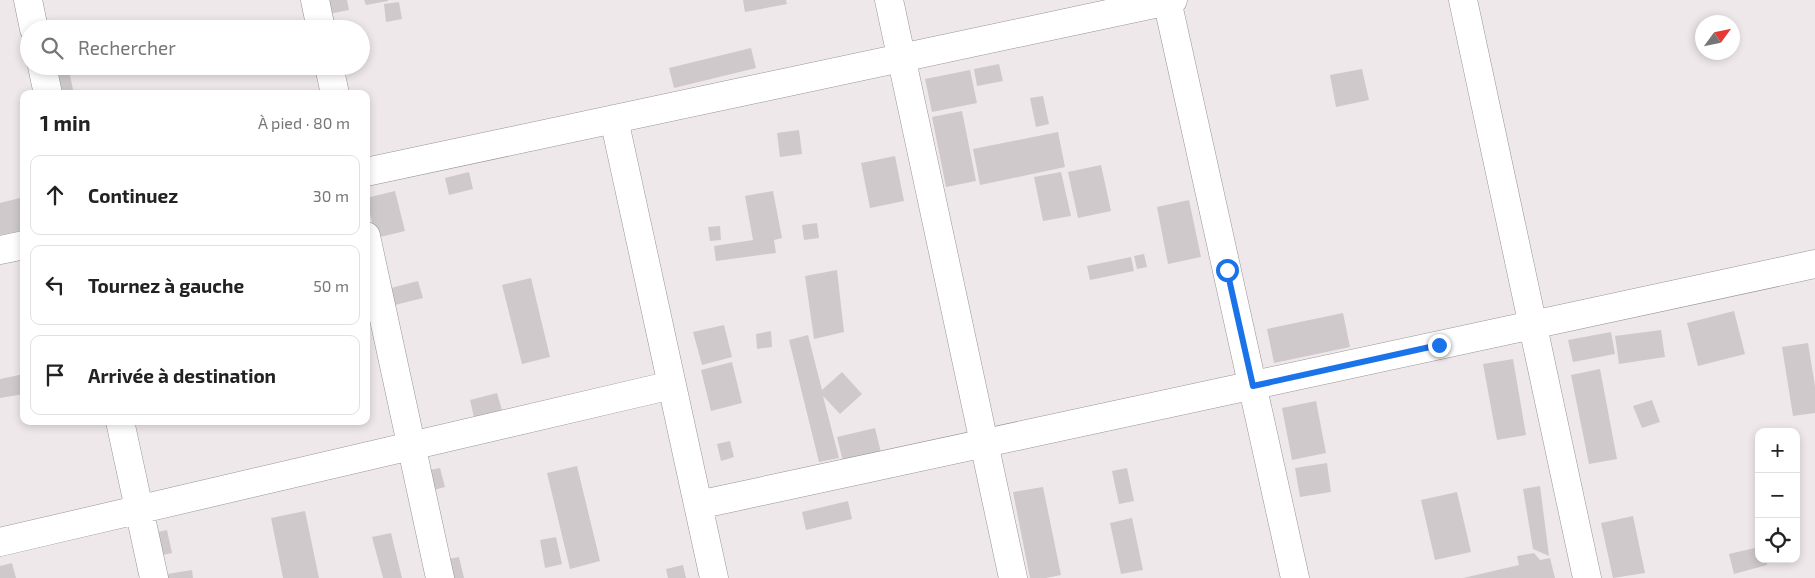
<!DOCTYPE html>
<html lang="fr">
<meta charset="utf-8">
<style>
body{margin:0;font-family:"Exo 2",sans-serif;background:#f6f6f6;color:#222}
.controls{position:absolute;right:15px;bottom:15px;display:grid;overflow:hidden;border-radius:10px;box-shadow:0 2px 8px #0003}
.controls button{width:45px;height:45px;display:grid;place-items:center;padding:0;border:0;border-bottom:1px solid #e0e0e0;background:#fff;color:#222;font:25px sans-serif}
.compass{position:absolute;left:1695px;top:15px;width:45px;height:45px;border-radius:50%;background:#fff;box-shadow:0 2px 8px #0003;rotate:57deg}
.stop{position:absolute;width:15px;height:15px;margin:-11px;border:4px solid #1a73e8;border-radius:50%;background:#fff}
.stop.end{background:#1a73e8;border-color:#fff;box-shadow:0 1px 5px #0008}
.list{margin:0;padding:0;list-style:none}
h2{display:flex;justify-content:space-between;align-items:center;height:65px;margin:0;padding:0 20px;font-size:21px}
h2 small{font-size:16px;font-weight:400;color:#767676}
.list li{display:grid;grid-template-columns:32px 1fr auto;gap:15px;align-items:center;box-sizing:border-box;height:80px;margin:0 10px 10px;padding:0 10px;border:1px solid #e0e0e0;border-radius:10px}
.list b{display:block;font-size:19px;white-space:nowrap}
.list em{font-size:16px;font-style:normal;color:#767676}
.icon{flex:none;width:28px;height:28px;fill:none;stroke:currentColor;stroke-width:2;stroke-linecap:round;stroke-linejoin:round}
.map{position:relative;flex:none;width:1815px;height:578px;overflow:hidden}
.search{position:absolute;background:#fff;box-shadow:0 2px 8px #0003;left:20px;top:20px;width:350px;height:55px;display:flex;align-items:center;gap:12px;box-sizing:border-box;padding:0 18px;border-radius:28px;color:#767676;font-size:19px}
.panel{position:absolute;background:#fff;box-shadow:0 2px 8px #0003;left:20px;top:90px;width:350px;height:335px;border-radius:10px}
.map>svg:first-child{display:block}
</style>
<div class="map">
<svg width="1815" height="578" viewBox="0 0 1815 578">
<rect width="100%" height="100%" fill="#efe8ea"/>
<path fill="#cfc9cb" d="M326,0H347L349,10L329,14Z
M364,0H388V1L366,5Z
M743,0H786L787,4L745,12Z
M399,2L402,19L386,22L384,4Z
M751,48L756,68L674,88L669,68Z
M999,64L1003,81L977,86L974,69Z
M50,66H68L74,94H57Z
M1362,69L1369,100L1336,107L1330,75Z
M970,70L977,103L932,112L925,79Z
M1043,96L1049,124L1036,127L1030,98Z
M962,111L976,181L946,187L932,117Z
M799,130L802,154L780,157L777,133Z
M1058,132L1065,167L980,185L973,149Z
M895,156L904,201L870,208L861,163Z
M1101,165L1111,211L1078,218L1068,172Z
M469,172L473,189L449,195L445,178Z
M1061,172L1071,216L1043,221L1034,177Z
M395,191L405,231L376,238L366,198Z
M773,191L782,238L774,240L776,253L716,261L714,246L753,240L745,196Z
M24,197V230L0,235V203Z
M1189,200L1201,257L1168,264L1157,207Z
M817,223L819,238L804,240L802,225Z
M720,226L721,240L710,241L708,227Z
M1144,254L1147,267L1137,269L1134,256Z
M1131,257L1134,271L1090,280L1087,266Z
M837,270L844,332L814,339L805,276Z
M531,278L550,357L522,364L502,285Z
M418,281L423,298L395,305L391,288Z
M1734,311L1745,354L1698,366L1687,323Z
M1343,313L1350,347L1274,363L1267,329Z
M724,325L732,357L702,365L693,332Z
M1661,330L1665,357L1619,364L1615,336Z
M771,331L772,347L757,349L756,334Z
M1611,332L1615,354L1573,362L1568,340Z
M808,335L822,390L842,372L862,394L840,414L823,396L839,458L819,462L789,340Z
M1808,343L1815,386V413L1793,416L1782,347Z
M1513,359L1526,435L1497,440L1483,364Z
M732,362L742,403L711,411L701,370Z
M1600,369L1617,459L1589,464L1571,375Z
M24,374V394L0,398V379Z
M497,393L502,410L474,417L470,400Z
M1652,400L1660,422L1642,428L1633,406Z
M1316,401L1326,453L1292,460L1282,408Z
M875,428L884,465L846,474L837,437Z
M730,441L734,457L721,461L717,444Z
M1327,463L1331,492L1300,497L1295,468Z
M577,466L600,561L570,569L547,473Z
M440,468L445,487L430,491L425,471Z
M1127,468L1134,501L1119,504L1112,471Z
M1540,486L1549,556L1533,549L1523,489Z
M1043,487L1061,575L1046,578H1030L1013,492Z
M1457,492L1471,552L1435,560L1421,500Z
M848,501L852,519L806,530L802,512Z
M305,511L319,578H283L271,518Z
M1633,516L1645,573L1613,578L1601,523Z
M1132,518L1143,570L1121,574L1110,523Z
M167,530L172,553L158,556L153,533Z
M391,533L402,578H383L372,537Z
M556,537L562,564L545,568L540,540Z
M1759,547V559H1766L1767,565L1734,574L1729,554Z
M1534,553L1540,560L1550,558L1555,578H1463L1519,565L1517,556Z
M459,557L464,578H448L444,560Z
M12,563L16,578H0V566Z
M683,565L686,578H668L666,569Z
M192,570L193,578H162L161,575Z"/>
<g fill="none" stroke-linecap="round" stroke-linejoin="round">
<g stroke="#999395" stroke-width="29">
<path id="minor" d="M28,0L34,29
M315,0L321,29
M889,0L1013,578
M1167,0L1295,578
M1463,0L1587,578
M42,66L48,94
M329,66L335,94
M614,119L714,578
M366,172L1173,0
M366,236L440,578
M0,250L24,245
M120,421L154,578
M698,505L1815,264
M0,542L672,385"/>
</g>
<use href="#minor" stroke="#fff" stroke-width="28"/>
</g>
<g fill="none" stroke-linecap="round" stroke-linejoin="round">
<path stroke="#1a73e8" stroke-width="6" d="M1227,270L1253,386L1439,345"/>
</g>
</svg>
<div class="controls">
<button>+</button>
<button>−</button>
<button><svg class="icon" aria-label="locate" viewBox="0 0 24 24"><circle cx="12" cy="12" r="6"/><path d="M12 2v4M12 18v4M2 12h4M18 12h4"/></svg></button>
</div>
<svg class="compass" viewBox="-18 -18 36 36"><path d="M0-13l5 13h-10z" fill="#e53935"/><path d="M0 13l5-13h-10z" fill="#767676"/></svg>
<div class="stop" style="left:1227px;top:270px"></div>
<div class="stop end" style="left:1439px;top:345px"></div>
<div class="search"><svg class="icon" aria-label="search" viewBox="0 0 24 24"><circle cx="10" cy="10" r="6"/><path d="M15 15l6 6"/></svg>Rechercher</div>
<section class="panel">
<h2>1 min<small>À pied · 80 m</small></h2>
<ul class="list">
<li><svg class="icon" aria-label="ahead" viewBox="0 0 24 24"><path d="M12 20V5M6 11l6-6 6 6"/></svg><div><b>Continuez</b></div><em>30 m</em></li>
<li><svg class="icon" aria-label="left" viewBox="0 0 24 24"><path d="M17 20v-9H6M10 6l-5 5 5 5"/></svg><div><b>Tournez à gauche</b></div><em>50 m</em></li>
<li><svg class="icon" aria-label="arrive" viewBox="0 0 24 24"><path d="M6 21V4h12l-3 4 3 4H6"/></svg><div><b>Arrivée à destination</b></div></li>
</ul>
</section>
</div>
